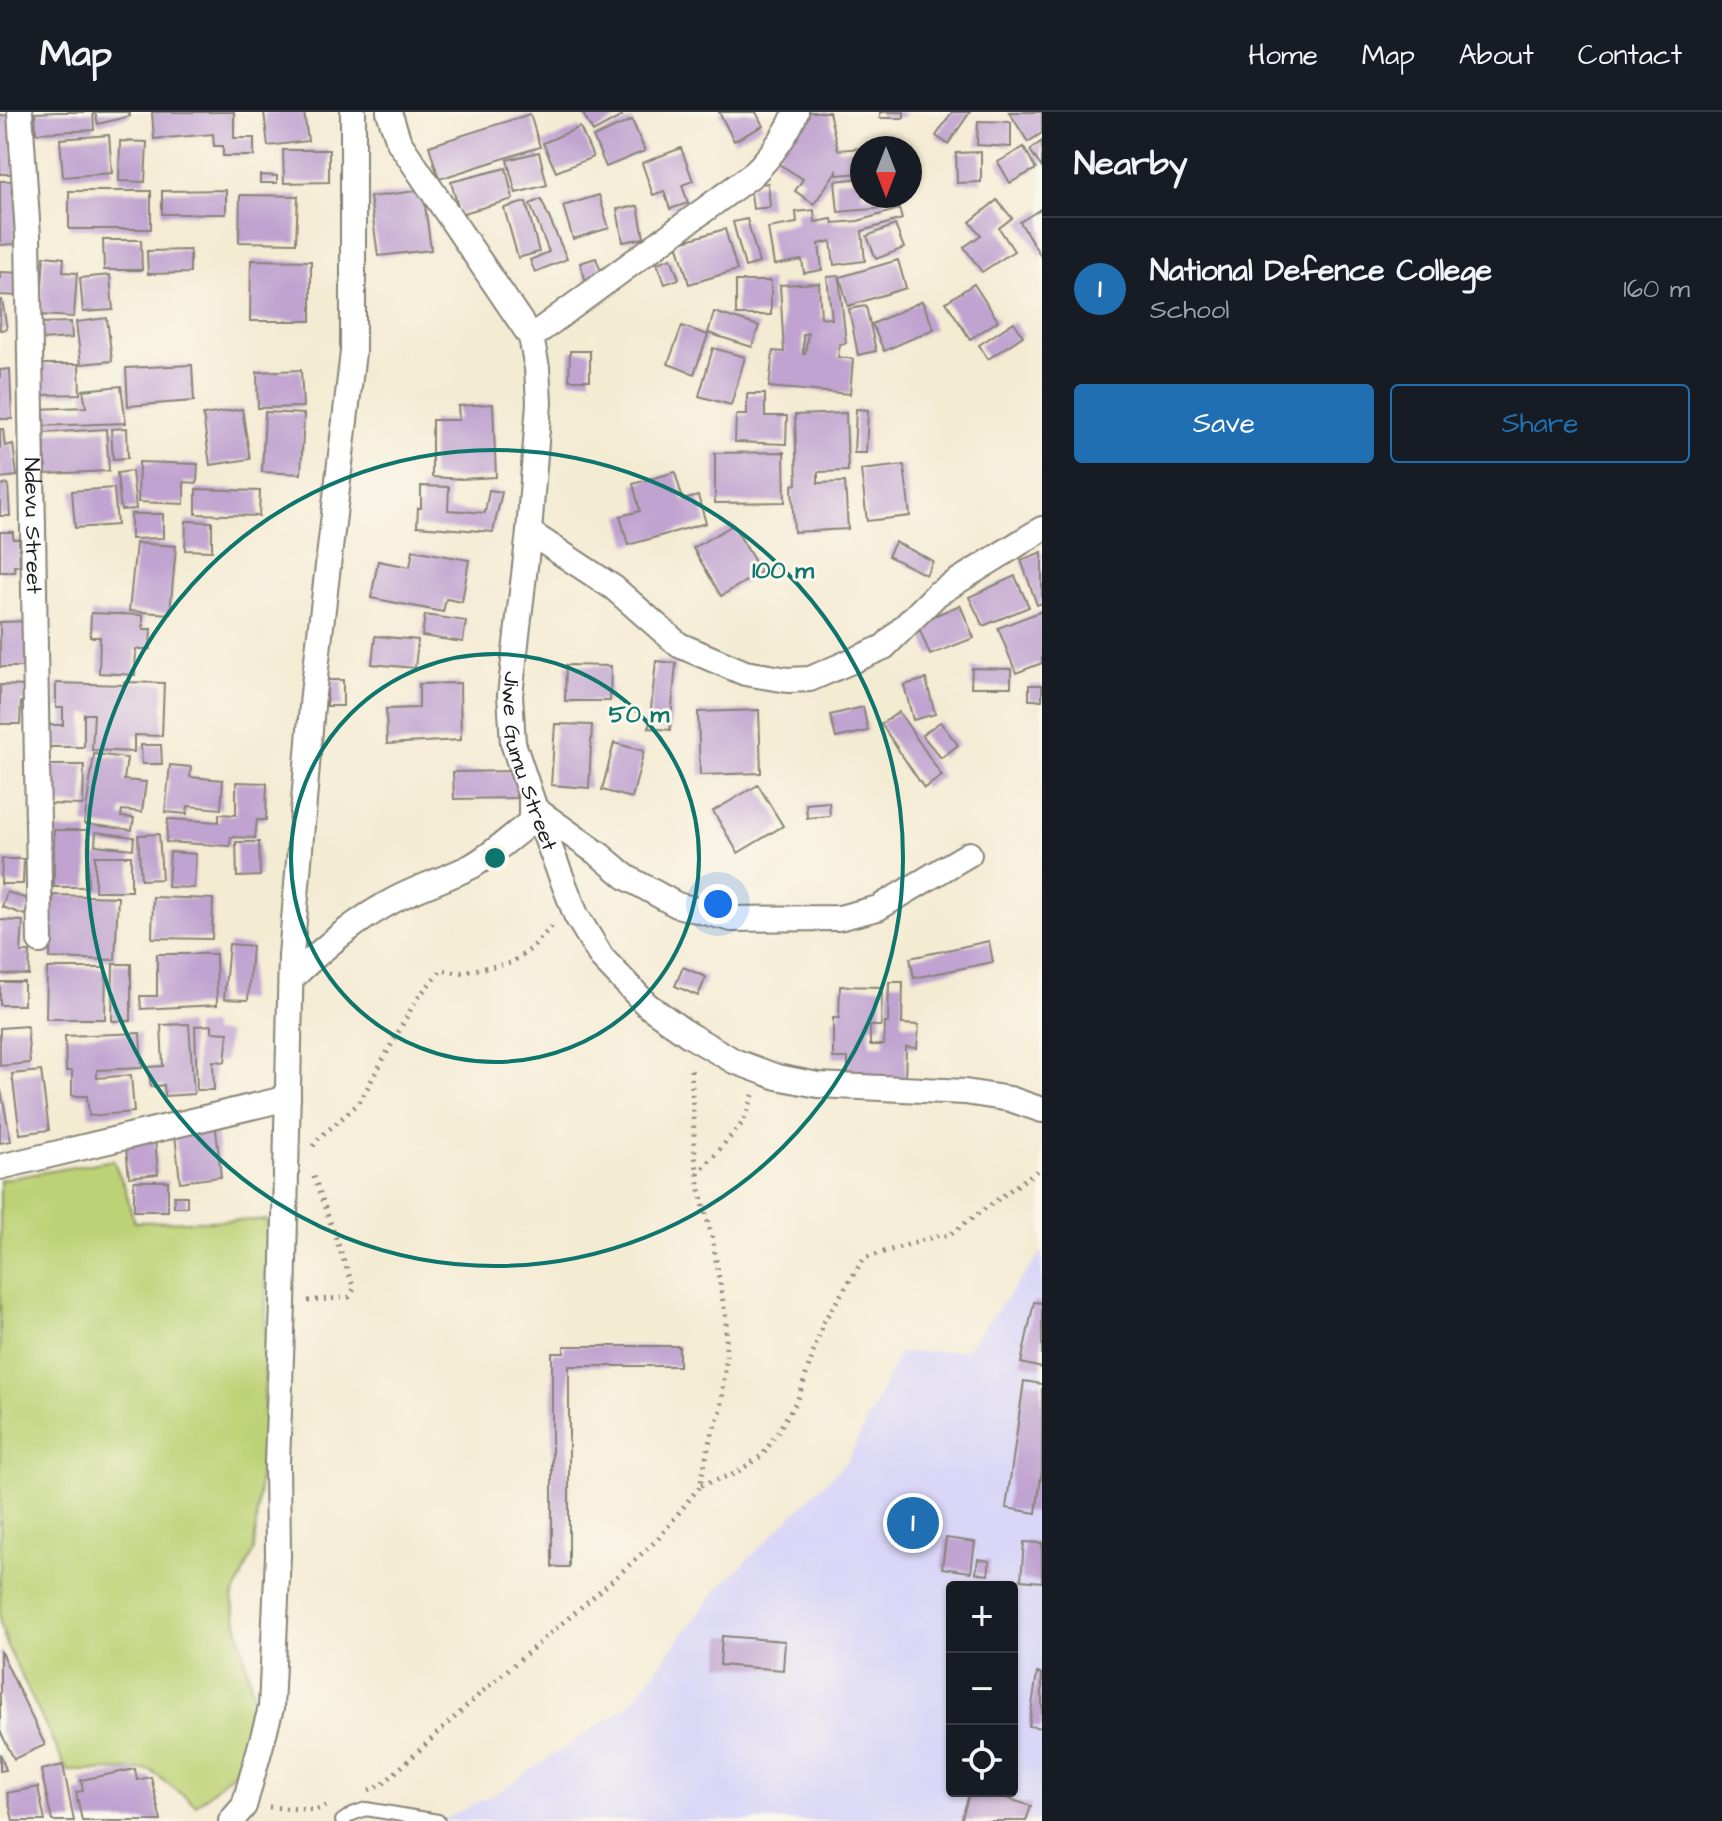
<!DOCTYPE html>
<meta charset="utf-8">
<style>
body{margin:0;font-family:"Architects Daughter",sans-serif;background:#20242c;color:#f1f3f6}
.controls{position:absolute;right:24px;bottom:24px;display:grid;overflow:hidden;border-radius:8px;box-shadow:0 2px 6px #0004}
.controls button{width:72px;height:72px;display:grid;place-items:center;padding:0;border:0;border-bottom:2px solid #363941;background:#171b24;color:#f1f3f6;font:40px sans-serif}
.compass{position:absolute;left:850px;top:24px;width:72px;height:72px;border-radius:50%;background:#171b24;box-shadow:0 2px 6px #0004;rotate:180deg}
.you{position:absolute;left:718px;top:792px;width:28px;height:28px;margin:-20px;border:6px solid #fff;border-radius:50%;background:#1a73e8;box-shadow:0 0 0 12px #1a73e833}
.badge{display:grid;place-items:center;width:52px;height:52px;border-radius:50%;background:#1f6fb2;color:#fff;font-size:26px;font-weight:700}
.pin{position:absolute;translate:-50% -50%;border:4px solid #fff;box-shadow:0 2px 8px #0006}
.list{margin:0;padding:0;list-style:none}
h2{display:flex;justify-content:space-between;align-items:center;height:104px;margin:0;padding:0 32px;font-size:34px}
h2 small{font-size:26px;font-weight:400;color:#9ea1a6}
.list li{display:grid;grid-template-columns:52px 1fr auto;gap:24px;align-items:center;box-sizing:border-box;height:144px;padding:0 32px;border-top:2px solid #363941}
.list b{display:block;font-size:30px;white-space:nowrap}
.list p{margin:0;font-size:26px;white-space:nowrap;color:#9ea1a6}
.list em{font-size:26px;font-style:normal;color:#9ea1a6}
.actions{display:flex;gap:16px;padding:24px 32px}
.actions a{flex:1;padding:18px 0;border:2px solid #1f6fb2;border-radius:8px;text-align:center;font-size:28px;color:#1f6fb2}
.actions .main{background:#1f6fb2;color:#fff}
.icon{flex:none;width:44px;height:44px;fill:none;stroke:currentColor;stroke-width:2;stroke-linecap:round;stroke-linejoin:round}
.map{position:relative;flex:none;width:1042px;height:1709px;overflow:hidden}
header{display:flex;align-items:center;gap:48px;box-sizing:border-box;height:112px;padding:0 40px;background:#171b24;border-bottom:2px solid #363941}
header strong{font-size:38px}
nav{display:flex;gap:44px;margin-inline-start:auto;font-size:28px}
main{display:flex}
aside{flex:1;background:#171b24}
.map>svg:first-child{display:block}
</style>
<header>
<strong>Map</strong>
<nav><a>Home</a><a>Map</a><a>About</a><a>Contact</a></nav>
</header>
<main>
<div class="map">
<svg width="1042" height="1709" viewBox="0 0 1042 1709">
<rect width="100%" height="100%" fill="#fbf7ec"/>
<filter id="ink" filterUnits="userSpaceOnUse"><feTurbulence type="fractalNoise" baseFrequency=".0125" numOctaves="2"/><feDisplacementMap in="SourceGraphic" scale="16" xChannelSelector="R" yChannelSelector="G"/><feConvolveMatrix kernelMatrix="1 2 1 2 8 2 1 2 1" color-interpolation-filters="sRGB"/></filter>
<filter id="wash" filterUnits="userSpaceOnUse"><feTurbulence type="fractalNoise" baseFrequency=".006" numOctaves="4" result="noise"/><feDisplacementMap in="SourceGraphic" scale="32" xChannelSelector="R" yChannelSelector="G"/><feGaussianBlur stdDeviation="1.8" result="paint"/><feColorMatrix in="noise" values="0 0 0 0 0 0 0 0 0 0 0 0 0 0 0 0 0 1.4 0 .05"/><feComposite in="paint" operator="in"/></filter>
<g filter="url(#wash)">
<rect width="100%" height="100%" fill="#f4ebd3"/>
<path fill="#d9d6f7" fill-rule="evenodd" d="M1042,1140V1709H441L498,1680L629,1593L716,1479L848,1348L899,1241L966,1238ZM952,1475H1012V1679H952Z"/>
<path fill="#bdd276" stroke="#6c7749" stroke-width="2" d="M113,1048L125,1076L134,1110L267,1108L264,1311L254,1439L232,1486L254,1588L235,1659L196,1693L150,1658L67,1659L8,1536L0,1511V1068Z"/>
<g id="blocks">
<path fill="#c0a3d0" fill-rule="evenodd" d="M58,0H93L94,18L36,21L35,1Z
M95,0H129L130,4L98,12Z
M152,0H234V26H254V44H223V34H214L213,22L154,27Z
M264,0H304L308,29L268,34Z
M582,0H620L622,4L593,20Z
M719,0H756L763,14L734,29Z
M802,0H829L838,38L862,36V61L837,63V58L814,92L795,79L803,67L774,49Z
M880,0H904V6H880Z
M952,0H970L948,32L936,24Z
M1009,0H1042V21L1028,30Z
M530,2L540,35L439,67L429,34Z
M0,3L11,4L15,62H0Z
M632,8L645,39L606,55L593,25Z
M978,9L1011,10V35L977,33Z
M580,15L593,45L556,60L543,31Z
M109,23L112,61L63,65L60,27Z
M120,29L147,30L145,70L119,69Z
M1042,29V56L1030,38Z
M886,32H905V36H886Z
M1024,35L1036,57L1010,71L998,50Z
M681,36L693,69L682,73L688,91L670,97L664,79L653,83L642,51Z
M283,38H329V70L284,71Z
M539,40L547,73L516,81L507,48Z
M981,40V70L957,71L956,41Z
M506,56L513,87L460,102L451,70Z
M260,63L277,64V71H260Z
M862,66V84H884L885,96L838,100L835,69Z
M0,69H18L19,116H15V132L0,133Z
M768,71L770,95L753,97L750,73Z
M226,78V102H162V79Z
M423,78L431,138L378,144L370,85Z
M69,79H151V117H69Z
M240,83L298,84L296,131L239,130Z
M599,83L609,116L573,127L563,94Z
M541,87L567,147L535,160L530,148L549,140L530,92Z
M997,88L1012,106L999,116L1014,139L982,160L964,135L981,123L970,110Z
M526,90L539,140L518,146L504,96Z
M638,94L644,126L623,130L617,97Z
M1042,96V146L1020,110Z
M899,97L902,107L862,119L865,149L834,153L831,129L819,132L822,158L804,161L802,148L774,153L768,116L797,111L796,100L814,98L815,110L832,107L833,111L858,109Z
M747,107L759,151L745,155L733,110Z
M895,113L904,136L876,147L867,124Z
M725,117L737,158L689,172L677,131Z
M103,128H141L142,158H104Z
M190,138V161L148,162L147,139Z
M44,144L64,146L63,160L77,161L74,205L40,203Z
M596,146L603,165L586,170L580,151Z
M671,146L679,167L665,172L657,151Z
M251,148L311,149V209H250Z
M898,148L906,176L848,194L840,165Z
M0,160L21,161L20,184L0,183Z
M110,163L113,198L83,200L80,166Z
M839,164L846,231L840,232L838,245L853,247L850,282L769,275L773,239L784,240L780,173L819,171L821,205L832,207L827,165ZM808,221L805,242H803V222Z
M736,169H771V203H736Z
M974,172L998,209L970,227L946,190Z
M0,188H2L7,217L0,218Z
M922,189L934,217L884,239L872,212Z
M866,194L876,239L858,243L849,197Z
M714,200L759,214L752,235L708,221Z
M107,206L112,249L81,252L76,210Z
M71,210L72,226L41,228L40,211Z
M1014,210L1023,224L988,247L979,233Z
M682,214L708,223L694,262L668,252Z
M713,236L745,245L731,293L699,284Z
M570,239H590V268H569Z
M41,252H79L80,282L42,283Z
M192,253L194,289L128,294L126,256Z
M10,257L12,307H0V258Z
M301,258L303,295L258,296L257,260Z
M121,274L126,311L39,314L38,297L86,295L83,278Z
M747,282H765V304H787L786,332L735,330L736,303H747Z
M493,292L496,365L461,367L432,365V308H459L458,294Z
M242,297L250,347L210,353L203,303Z
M856,297L868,298L866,341H854Z
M265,300L304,302L301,362L262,360Z
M846,301L848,359L818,360V371L845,370L848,417L794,420L792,373L797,372L795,303Z
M127,316L128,346L113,347L111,317Z
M0,317H3L5,334L13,332L17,364L0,366Z
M106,317L109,359L46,362L44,321Z
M784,340L785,390L715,391V341Z
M139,350L198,352L197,371L184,370V392L138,390Z
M904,353L910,404L867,409L861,358Z
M132,359L136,397L121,398L117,361Z
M675,360L683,388L698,384L706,411L628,433L620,404L640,399L633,372Z
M8,372L10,404H0V373Z
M421,374L449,375L448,398L485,401L489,378L502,380L493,420L417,414L418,396H421Z
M114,376L117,413L75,416L72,379Z
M196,377L260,379L259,404L196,402Z
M131,402H163V426L131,427Z
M186,409L212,410V439L185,438Z
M733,413L761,460L721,484L693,436Z
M0,420H13V427H19L20,454H14L15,460H0Z
M895,430L933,449L926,463L888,444Z
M136,431L176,434L170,502L129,499Z
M413,438L469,448L462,490L446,487L443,500L371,486L378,449L410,455Z
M1042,440V491L1037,493L1021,448Z
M1015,464L1029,495L983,514L969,485Z
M960,493L974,526L930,543L917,511Z
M1042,499V551L1016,561L998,516Z
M91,501L143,503V517H151L150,537H136L135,563L99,561L100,525H90Z
M425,503L466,509L463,530L422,524Z
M30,509V555H0V510Z
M375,524L418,528L415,556L372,552Z
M656,549L676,551L670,618L649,616Z
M566,553L611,554L610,589H565Z
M972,556L1011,557V575H971Z
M926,567L935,602L913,608L904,573Z
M327,568H343V594H327Z
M124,570L164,571L162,624L134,623V640L92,638L94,602H84V635H49V613H63V596H56V571L124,573Z
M460,571L461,628L387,632L386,597L419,596V572Z
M0,573L29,574V590H21L20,612H0Z
M1029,573H1042V588H1029Z
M863,595L868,619L836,626L830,603Z
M759,598L761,661L700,663L698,600Z
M899,600L942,664L924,676L881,612Z
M940,610L958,633L941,646L922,623Z
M555,612L592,613L589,676L551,673Z
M614,631L644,639L632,686L602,678Z
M141,633H161L162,652H142Z
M94,642L127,646L124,668L146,670L142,700L122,698L121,705L134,706L132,718L84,712Z
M49,653H84L83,693L48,692Z
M170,653L191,655L190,665L223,668L221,697L188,694L187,702L165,700Z
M516,659V686L454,687L453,660Z
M236,670L267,671L266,708H257L255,726L231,725L230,734L166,730L168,707L219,710V702L236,703Z
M758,673L783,714L738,741L713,699Z
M829,690L830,704L807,706L806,692Z
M54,718H88V775H54Z
M96,720L134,725L133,737L95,733Z
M159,722L162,767L141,768L138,723Z
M236,730H259L260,764L237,765Z
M170,740L196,742L194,776L168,775Z
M95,744H131V779H95Z
M2,747H24L23,772H1Z
M7,780L30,788L25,803L2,795Z
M53,783L118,785L115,848L50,846Z
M153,785L213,787L212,827L152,826Z
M0,808L23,809L21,840H30L29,863L0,862Z
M989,829L993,850L914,866L910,846Z
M229,832L252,834L248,888L224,887Z
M157,842H216L217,893L141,897L140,884H157Z
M113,852H131V909H112Z
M683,855L706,865L698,884L675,874Z
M47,856H106L105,907H46Z
M0,870H24V893H0Z
M889,870H903L902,912L919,913L917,936L906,935L905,973L848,972V946H833V906H839L840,874L882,875L881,914H870V933H884L885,911H888Z
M189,912L194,982L165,984L164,973L151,975L148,955L163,954L161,913Z
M212,913V920L228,921L225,950L213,949L214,978H197L195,914Z
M27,914L30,951L0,954V916Z
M140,921L142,956L97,958V966L131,963L134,1000L89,1004L87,984H72V959H66L65,924Z
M41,959L49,1018L20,1022L12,962Z
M0,978H1L11,1029L0,1031Z
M216,1017L221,1065L180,1070L175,1022Z
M155,1024L158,1062L129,1065L125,1026Z
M134,1069H168V1099H134Z
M174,1084H187V1095H174Z
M1034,1190L1042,1191V1256L1021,1251Z
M564,1234H679V1254H569V1455H552V1241H564Z
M1024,1269L1042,1272V1358L1036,1401L1006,1396Z
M946,1426L975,1430L971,1460L942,1456Z
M1024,1430L1042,1431V1470L1021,1468Z
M978,1447L990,1449L988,1463L976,1461Z
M722,1524L785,1529L783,1558L720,1553Z
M0,1538L45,1633L14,1647L0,1619Z
M1037,1561L1042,1562V1616L1029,1614Z
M0,1641L6,1658L0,1659Z
M63,1653L74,1709H52L41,1658Z
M135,1657L137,1668L151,1665L161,1709H82L76,1680L83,1679L81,1668Z
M38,1675L45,1709H13L7,1681Z
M970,1679H1001L1000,1684L1031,1694L1026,1709H961Z"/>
</g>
</g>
<g filter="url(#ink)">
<use href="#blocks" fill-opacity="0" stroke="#888478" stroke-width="2"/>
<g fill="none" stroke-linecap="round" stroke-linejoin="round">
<g stroke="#888478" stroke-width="16">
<path id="lane" d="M342,1709L352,1702L366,1697L438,1709"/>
</g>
<g stroke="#888478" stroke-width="28">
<g id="street">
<path id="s1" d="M20,0L28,124L40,829"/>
<path id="s2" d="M389,0L399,30L531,225L537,256L539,291L529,420L510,583L513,631L535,697L576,803L602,846L647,893L689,923L734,949L777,965L818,973L965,980L1010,987L1042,998"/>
<path d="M531,225L752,63C771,44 786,25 796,0"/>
<path d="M529,420L614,476L679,533L745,561L788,568L810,567L884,535L937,482L1042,417"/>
<path d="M535,697L600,743L626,765L677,793L732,807L839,806L878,796L969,742"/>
<path d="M291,867C324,835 357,807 398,786C422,774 448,766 472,754C493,742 512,724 531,710V687"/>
<path d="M0,1055L288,986"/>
<path d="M231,1709L244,1694L271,1596L278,1443L277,1351L283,1192L291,844L313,582L353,240V0"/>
</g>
</g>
<path stroke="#888478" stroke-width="5" stroke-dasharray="2 6" stroke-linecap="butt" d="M313,1034L317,1028L359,991L416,888L441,858L458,861L511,851L531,837L554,812
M698,1062L744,1009L753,983
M308,1189L349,1185L354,1177L313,1062
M701,1373L734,1362L763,1343L798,1287L824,1209L864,1146L937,1124H948L1042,1055
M369,1678L382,1673L483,1579L615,1466L658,1427L700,1374L710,1328L721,1298L726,1250V1207L712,1125L701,1084L695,1044L691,953
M269,1695L315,1698L330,1693"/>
<use href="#lane" stroke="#fff" stroke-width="12"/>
<use href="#street" stroke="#fff" stroke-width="24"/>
</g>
</g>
<g fill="none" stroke="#0f766e" stroke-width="4">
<circle cx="495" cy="746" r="204"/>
<circle cx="495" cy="746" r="408"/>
</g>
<g text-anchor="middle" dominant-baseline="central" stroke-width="6" stroke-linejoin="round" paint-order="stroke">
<g font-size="22" fill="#1c1c1c" stroke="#fbf7ec">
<text stroke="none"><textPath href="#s1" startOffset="414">Ndevu Street</textPath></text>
<text stroke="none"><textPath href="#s2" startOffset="696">Jiwe Gumu Street</textPath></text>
</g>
</g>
<circle cx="495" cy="746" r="12" fill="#0f766e" stroke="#fbf7ec" stroke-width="4"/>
<g font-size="24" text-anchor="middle" font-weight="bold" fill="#0f766e" stroke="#fbf7ec" stroke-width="6" stroke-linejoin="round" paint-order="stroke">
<text x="783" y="466">100 m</text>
<text x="639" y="610">50 m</text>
</g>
</svg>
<div class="controls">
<button>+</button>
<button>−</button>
<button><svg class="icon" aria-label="locate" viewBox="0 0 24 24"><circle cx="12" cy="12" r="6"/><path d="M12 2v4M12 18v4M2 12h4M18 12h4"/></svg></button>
</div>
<svg class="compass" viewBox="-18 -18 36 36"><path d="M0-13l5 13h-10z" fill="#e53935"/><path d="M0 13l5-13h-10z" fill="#9ea1a6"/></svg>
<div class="you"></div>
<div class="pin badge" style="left:913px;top:1411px">1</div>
</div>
<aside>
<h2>Nearby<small></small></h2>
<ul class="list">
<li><span class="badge">1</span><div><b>National Defence College</b><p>School</p></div><em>160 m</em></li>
</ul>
<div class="actions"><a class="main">Save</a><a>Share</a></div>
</aside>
</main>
